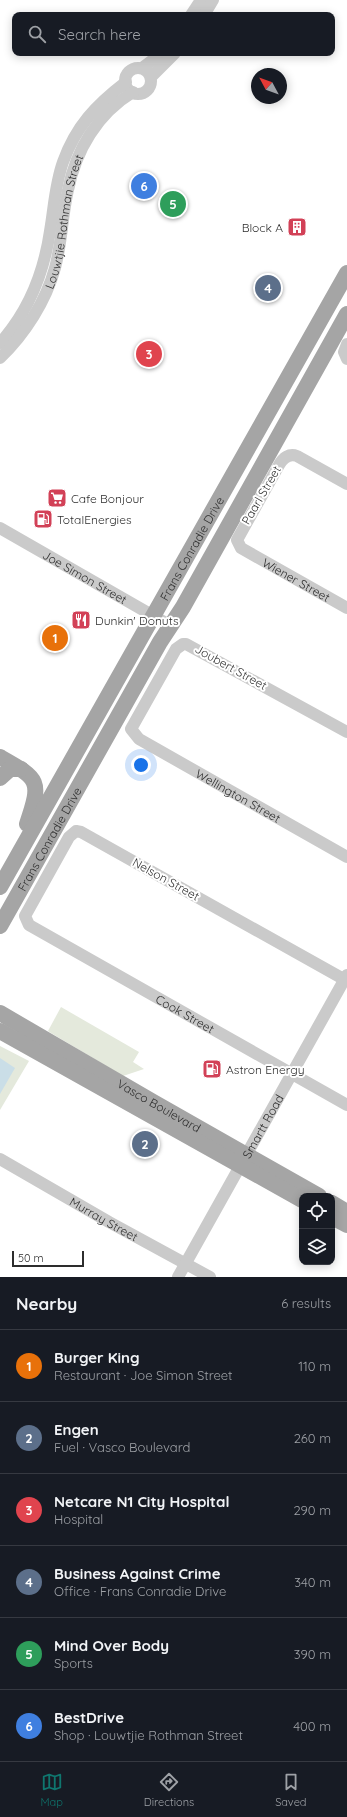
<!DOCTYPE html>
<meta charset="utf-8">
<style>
body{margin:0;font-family:Quicksand,sans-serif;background:#20242c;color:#f1f3f6}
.controls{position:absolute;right:12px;bottom:12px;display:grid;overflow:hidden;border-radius:8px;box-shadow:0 2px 10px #0003}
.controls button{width:36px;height:36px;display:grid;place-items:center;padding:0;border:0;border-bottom:1px solid #363941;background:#171b24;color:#f1f3f6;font:20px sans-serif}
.compass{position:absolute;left:251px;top:68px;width:36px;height:36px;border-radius:50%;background:#171b24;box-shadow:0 2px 10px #0003;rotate:311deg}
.scale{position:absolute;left:12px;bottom:10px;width:72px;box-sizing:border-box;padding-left:4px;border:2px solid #2d2d2d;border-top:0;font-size:11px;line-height:14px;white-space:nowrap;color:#2d2d2d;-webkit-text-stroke:3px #fff;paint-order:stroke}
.you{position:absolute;left:141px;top:765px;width:14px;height:14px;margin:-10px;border:3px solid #fff;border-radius:50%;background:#1a73e8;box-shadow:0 0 0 6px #1a73e833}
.badge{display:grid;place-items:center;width:26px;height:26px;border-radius:50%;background:#0f766e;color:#fff;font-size:13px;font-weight:700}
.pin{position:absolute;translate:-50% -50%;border:2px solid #fff;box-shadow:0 1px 4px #0006}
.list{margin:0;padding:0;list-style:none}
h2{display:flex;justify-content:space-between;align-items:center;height:52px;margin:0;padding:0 16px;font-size:17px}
h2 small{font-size:13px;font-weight:400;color:#9ea1a6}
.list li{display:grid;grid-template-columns:26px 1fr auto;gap:12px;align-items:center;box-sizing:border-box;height:72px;padding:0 16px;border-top:1px solid #363941}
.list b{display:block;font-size:15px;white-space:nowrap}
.list p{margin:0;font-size:13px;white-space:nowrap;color:#9ea1a6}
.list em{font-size:13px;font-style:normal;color:#9ea1a6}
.icon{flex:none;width:22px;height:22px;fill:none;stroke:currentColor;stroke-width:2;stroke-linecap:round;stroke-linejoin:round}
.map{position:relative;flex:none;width:347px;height:1277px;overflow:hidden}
.search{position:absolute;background:#171b24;box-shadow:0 2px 10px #0003;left:12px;right:12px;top:12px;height:44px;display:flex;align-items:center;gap:10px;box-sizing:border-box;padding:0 14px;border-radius:8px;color:#9ea1a6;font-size:15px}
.sheet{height:484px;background:#171b24}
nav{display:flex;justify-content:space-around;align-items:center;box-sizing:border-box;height:56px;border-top:1px solid #363941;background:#171b24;font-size:11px;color:#9ea1a6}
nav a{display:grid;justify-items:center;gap:2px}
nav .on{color:#0f766e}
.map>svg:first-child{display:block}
</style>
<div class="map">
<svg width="347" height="1277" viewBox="0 0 347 1277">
<rect width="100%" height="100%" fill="#fff"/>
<path fill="#e4e9dc" d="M61,1007L139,1052L133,1062L144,1069L123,1076L51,1033L48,1031Z
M0,1046L29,1061L0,1110Z"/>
<path fill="#cadee7" d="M0,1058L15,1068L0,1094Z"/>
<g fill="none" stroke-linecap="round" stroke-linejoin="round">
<g stroke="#cacaca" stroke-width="12">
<path d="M191,15L201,0"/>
<path d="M204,15L213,0"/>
<path d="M142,68L162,53"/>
<circle cx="138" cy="81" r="13"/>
<path d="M151,77L175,53"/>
<path d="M0,343C29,311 44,272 50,231C54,208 55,184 63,162C76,126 96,105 126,82"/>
<path d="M347,344L344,352L347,359"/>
<path id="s1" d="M0,358C25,334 46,301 55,268C62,242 62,216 68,190C76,150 97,114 133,92"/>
<path id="s2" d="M347,484L297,456C289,453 283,458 279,465L237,540L241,548L347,608"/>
<path id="s3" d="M0,528L171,626"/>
<path id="s4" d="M347,732L186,644H183L176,649L131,729L139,739L347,857"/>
<path id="s5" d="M347,981L81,832L76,831L69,837L25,916L29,925L347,1105"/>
<path id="s6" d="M0,1159L109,1222L210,1277"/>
<path id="s7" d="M178,1277L347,975"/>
</g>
<g stroke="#a5a5a5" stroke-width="16">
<path d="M0,757C39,779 42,780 27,824"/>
<path d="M0,778L10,769H21"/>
<path id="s8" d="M0,887L347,273"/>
<path id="s9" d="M0,926L160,642L183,607L347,314"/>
<path id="s10" d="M0,1013L153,1102L319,1196"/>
<path d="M0,1031L302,1200"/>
<path d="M332,1203L347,1212"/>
<path d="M332,1217L347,1225"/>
</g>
</g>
<defs>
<g id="building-square" transform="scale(1)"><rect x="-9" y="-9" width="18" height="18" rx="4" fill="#d24157" stroke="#fff"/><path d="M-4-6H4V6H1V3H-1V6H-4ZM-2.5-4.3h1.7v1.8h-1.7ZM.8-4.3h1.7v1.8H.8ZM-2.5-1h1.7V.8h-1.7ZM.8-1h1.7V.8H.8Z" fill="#fff"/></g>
<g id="supermarket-square" transform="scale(1)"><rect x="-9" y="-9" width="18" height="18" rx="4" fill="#d24157" stroke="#fff"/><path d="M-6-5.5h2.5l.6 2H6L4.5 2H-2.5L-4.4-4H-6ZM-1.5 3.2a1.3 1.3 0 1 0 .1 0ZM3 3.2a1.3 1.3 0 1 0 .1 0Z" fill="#fff"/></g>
<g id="fuel-square" transform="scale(1)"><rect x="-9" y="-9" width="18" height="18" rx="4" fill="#d24157" stroke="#fff"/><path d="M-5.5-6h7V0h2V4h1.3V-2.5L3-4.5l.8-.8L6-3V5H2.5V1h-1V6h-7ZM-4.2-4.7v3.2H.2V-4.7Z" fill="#fff"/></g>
<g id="restaurant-square" transform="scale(1)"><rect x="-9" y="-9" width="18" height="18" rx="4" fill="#d24157" stroke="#fff"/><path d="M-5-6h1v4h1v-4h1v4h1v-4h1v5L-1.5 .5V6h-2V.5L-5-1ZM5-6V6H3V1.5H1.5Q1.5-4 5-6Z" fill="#fff"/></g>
</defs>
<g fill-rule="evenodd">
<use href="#building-square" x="297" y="227"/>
<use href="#supermarket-square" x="57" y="498"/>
<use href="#fuel-square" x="43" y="519"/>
<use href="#restaurant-square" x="81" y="620"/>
<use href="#fuel-square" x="212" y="1069"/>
</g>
<g text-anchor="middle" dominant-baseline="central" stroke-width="4" stroke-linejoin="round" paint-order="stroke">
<g font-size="12" fill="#2d2d2d" stroke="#fff">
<text stroke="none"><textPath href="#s1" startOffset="154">Louwtjie Rothman Street</textPath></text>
<text transform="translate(261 495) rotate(-60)">Paarl Street</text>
<text stroke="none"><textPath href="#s8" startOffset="389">Frans Conradie Drive</textPath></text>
<text stroke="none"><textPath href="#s3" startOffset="98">Joe Simon Street</textPath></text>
<text stroke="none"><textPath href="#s2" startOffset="238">Wiener Street</textPath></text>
<text transform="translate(231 667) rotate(29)">Joubert Street</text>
<text stroke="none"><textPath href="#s4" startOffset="414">Wellington Street</textPath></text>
<text stroke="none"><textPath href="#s9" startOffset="100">Frans Conradie Drive</textPath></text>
<text transform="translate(166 879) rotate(29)">Nelson Street</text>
<text stroke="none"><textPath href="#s5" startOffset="599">Cook Street</textPath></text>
<text stroke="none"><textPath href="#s10" startOffset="184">Vasco Boulevard</textPath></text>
<text stroke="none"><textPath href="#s7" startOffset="173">Smartt Road</textPath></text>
<text stroke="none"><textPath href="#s6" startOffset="120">Murray Street</textPath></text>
</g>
<g font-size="12" fill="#2d2d2d" stroke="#fff" text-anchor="start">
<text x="283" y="227" text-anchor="end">Block A</text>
<text x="71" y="498">Cafe Bonjour</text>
<text x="57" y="519">TotalEnergies</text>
<text x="95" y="620">Dunkin' Donuts</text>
<text x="226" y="1069">Astron Energy</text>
</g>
</g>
</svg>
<div class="controls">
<button><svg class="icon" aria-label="locate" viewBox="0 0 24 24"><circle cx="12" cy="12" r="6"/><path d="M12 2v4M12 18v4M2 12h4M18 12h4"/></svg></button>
<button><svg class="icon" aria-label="layers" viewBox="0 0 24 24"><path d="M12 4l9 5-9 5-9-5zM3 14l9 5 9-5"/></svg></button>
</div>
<svg class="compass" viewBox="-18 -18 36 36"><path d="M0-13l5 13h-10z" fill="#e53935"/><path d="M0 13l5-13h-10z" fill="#9ea1a6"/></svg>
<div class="scale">50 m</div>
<div class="you"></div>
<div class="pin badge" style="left:55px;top:638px;background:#e8710a">1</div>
<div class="pin badge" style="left:145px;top:1144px;background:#5c6f8a">2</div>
<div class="pin badge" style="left:149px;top:354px;background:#e0444e">3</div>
<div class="pin badge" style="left:268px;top:288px;background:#5c6f8a">4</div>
<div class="pin badge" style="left:173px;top:204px;background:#2e9e5b">5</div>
<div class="pin badge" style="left:144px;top:186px;background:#3f7fe0">6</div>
<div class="search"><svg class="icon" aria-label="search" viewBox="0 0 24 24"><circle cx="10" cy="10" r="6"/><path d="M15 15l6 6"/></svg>Search here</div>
</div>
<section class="sheet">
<h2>Nearby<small>6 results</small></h2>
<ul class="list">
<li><span class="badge" style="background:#e8710a">1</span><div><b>Burger King</b><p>Restaurant · Joe Simon Street</p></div><em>110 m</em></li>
<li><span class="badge" style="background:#5c6f8a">2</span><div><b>Engen</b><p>Fuel · Vasco Boulevard</p></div><em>260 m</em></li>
<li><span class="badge" style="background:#e0444e">3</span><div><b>Netcare N1 City Hospital</b><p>Hospital</p></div><em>290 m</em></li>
<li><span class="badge" style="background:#5c6f8a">4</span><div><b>Business Against Crime</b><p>Office · Frans Conradie Drive</p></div><em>340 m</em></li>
<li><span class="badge" style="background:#2e9e5b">5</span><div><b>Mind Over Body</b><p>Sports</p></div><em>390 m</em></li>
<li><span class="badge" style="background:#3f7fe0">6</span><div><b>BestDrive</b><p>Shop · Louwtjie Rothman Street</p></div><em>400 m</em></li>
</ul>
</section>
<nav>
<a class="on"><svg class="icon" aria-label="map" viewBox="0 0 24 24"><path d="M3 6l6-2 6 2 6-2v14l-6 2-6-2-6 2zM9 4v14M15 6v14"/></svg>Map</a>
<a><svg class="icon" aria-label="directions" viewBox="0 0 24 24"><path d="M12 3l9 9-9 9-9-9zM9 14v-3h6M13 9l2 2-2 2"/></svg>Directions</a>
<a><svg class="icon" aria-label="saved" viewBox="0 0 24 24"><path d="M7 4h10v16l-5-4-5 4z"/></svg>Saved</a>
</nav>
